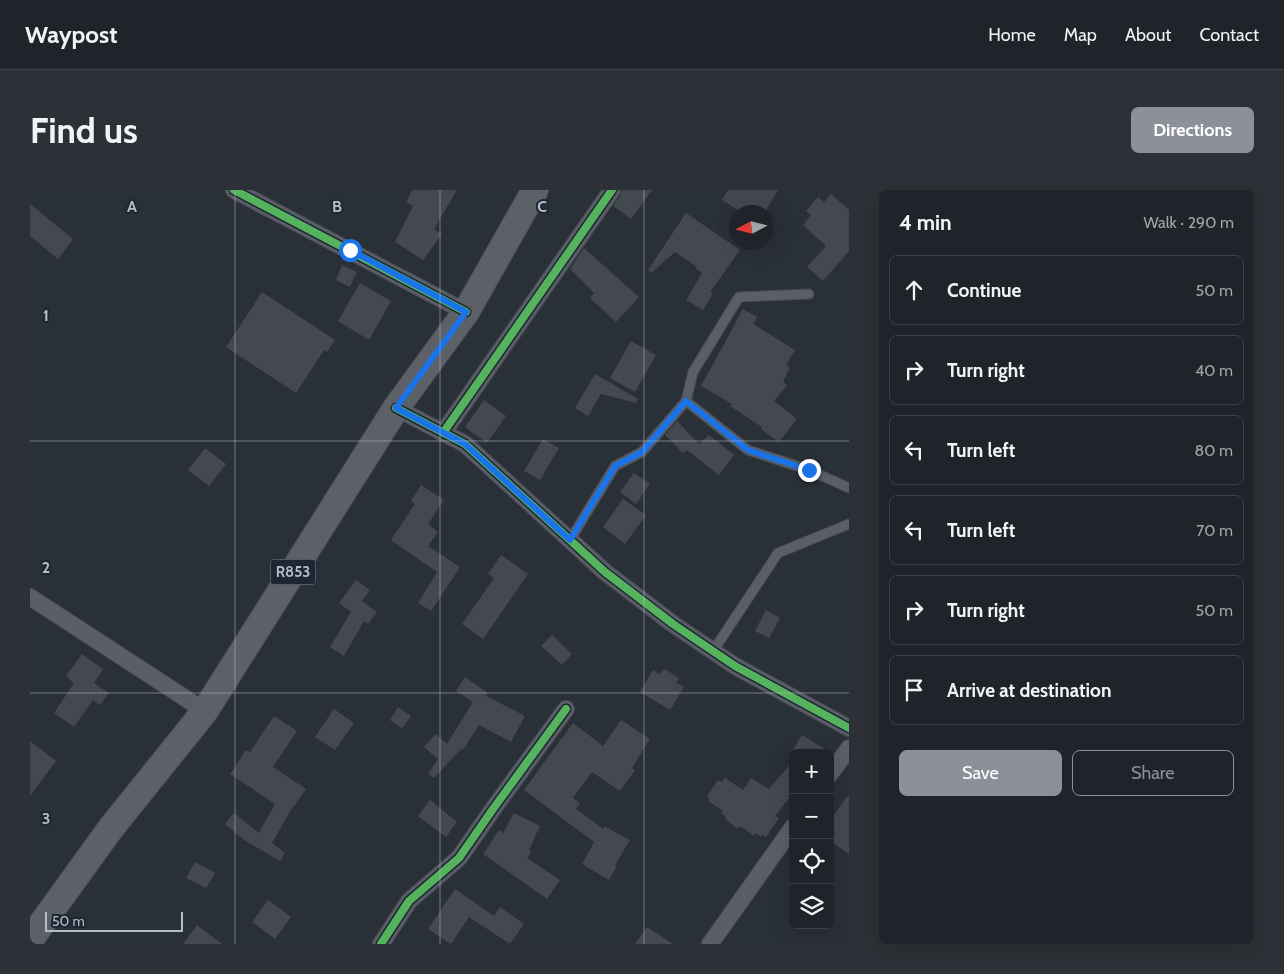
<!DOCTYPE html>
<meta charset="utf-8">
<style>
body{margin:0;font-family:Cabin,sans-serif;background:#2d3036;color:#f1f3f6}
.controls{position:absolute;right:15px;bottom:15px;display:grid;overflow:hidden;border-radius:8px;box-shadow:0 5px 20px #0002}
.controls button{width:45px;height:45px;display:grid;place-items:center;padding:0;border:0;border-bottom:1px solid #3d4147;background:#20242a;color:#f1f3f6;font:25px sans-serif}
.compass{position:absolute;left:699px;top:15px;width:45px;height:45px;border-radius:50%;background:#20242a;box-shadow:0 5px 20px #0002;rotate:263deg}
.scale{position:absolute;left:15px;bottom:12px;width:138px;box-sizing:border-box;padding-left:5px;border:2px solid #b4bcc9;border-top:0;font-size:14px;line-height:18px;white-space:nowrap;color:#b4bcc9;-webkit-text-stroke:4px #1d2633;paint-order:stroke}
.stop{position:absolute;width:15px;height:15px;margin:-11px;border:4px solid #1a73e8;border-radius:50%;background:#fff}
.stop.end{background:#1a73e8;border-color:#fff;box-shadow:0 1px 5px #0008}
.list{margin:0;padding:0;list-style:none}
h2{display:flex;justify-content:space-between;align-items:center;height:65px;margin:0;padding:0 20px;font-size:21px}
h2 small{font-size:16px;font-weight:400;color:#a2a4a8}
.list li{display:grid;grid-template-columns:32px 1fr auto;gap:15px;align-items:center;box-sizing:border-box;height:70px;margin:0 10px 10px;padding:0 10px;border:1px solid #3d4147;border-radius:8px}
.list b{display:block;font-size:19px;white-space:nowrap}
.list em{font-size:16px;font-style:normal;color:#a2a4a8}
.actions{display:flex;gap:10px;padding:15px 20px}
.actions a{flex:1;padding:11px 0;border:1px solid #8c9099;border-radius:8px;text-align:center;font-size:18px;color:#8c9099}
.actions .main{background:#8c9099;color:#fff}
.icon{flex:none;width:28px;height:28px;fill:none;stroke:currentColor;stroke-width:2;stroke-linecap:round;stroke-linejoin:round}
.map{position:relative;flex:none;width:819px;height:754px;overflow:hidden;border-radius:8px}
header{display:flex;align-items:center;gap:30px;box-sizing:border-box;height:70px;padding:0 25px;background:#20242a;border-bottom:1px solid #3d4147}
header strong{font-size:24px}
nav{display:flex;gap:28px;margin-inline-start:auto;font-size:18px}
.intro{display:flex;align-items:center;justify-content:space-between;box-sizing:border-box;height:120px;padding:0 30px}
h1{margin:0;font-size:35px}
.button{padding:12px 22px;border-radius:8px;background:#8c9099;color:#fff;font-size:18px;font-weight:700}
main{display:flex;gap:30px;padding:0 30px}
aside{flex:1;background:#20242a;border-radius:8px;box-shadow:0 5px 20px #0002}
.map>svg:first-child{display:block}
</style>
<header>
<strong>Waypost</strong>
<nav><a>Home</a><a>Map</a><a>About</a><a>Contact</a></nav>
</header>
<div class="intro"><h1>Find us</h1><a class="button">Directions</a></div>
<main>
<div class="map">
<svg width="819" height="754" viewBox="0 0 819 754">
<rect width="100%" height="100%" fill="#2a3038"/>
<path fill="#444950" d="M382,0H427L404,39L412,44L393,70L365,52L383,16L376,12Z
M592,0H622L601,29L583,16L590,6Z
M698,0H748L735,22H711L692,10Z
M801,4L819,20V61L793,91L777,77L796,56L773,35L781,25L776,21L788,7L794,12Z
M0,14L43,49L28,69L0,46Z
M656,23L710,60L680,102L683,103L673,120L656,110L672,83L666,79L667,77L645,62L621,83L618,80Z
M554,58L609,107L586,132L560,108L564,103L540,79Z
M312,75L327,82L320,97L306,90Z
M330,93L361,111L339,150L308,131Z
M232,102L305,150L297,162L294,160L266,203L196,157Z
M713,119L727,127L723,134L765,160L756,175L760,177L753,192L757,195L744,211L767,229L749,252L731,239L732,237L700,216L702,214L671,196Z
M601,151L626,165L605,202L580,188Z
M565,184L608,209L606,213L571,204L558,226L545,218Z
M454,210L476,226L457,253L435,237Z
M647,231L669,254L679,245L704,265L689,285L657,260L653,263L635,245Z
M513,249L529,258L510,290L494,281Z
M175,258L196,274L179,296L158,280Z
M604,283L620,294L606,314L590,302Z
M391,295L414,310L398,334L408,342L398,356L430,377L401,421L388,413L407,382L361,350L385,314L381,311Z
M593,309L616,325L595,354L573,337Z
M471,365L498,384L453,449L432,434L464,388L458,384Z
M326,390L340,400L332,411L347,422L338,434L334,431L314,466L300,457L321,422L309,413Z
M736,420L750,428L739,448L725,441Z
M522,445L542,464L532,475L511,456Z
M52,464L73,479L64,493L79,503L70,515L63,510L44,537L24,523L44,493L36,486Z
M635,479L649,488L646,493L654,497L640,520L610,502L623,480L629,484Z
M435,487L458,503L456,506L495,526L481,552L449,535L433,560L432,558L404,588L398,584L408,569L394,557L406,544L417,554L443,512L426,501Z
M368,517L381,526L372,538L360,530Z
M304,519L324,533L305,560L285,547Z
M244,526L267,541L243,577L276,599L259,623L242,653L255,663L250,671L214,650L195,634L204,623L229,643L245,614L200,584L216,560L220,562Z
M591,530L620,549L602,578L605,580L590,601L562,582L543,608L550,613L546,619L573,639L574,636L600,650L585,675L587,676L579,690L552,674L564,652L494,600L543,533L573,556Z
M772,545L801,563H761Z
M0,551L26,571L0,606Z
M763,571V603L745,626L749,628L736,647L733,645L731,647L726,643L724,646L710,636L708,639L695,629L696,627L691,623L693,621L678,611L680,608L677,606L688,590L692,592L695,588L713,600L721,588L739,599Z
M819,604V664L800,651V630Z
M400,610L427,632L416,647L388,626Z
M484,623L510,636L499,660L501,662L497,668L530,690L517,709L453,664L469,640L473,643Z
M165,672L185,683L176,698L156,688Z
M425,699L464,726L470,717L494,734L480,754L439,727L421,754L398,739Z
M238,710L261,727L245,749L222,732Z
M167,735L192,754H153Z
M617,737L643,754H605Z"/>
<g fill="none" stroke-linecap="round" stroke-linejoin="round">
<g stroke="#484c53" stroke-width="11">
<path id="service" d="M656,211L718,260L779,280L819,298
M540,350L585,276L612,262L656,211L663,182L709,107L779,104
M683,461L748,363L819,334"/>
</g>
<g stroke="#484c53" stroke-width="18">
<path id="minor" d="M204,0L436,122
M366,218L435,254L575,382L643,434L705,476L819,538
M413,243L582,0
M0,407L175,521
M800,584L819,558
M351,754L379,711L429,668L463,619L536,519
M680,754L763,637"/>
</g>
<g stroke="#484c55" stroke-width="28">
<path id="primary" d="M0,750L81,638L175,521L366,218L436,122L505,0"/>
</g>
<use href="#service" stroke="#5a5e66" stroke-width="9"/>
<use href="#minor" stroke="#5a5e66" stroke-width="16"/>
<use href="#primary" stroke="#5c6168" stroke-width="26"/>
<g stroke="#1d2633" stroke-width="11">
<path id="cycleway" d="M204,0L436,122
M366,218L435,254L575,382L643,434L705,476L819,538
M413,243L582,0
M351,754L379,711L429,668L463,619L536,519"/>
</g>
<use href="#cycleway" stroke="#56b35d" stroke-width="8"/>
</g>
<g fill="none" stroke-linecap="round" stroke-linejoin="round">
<path stroke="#1a73e8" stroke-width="6" d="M320,60L436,122L366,218L435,254L540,350L585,276L612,262L656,211L718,260L779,280"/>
</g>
<path fill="none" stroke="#b4bcc9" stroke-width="1" stroke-opacity="0.55" d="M205,0V754M410,0V754M614,0V754M0,251H819M0,503H819"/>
<g text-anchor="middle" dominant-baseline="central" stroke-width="4" stroke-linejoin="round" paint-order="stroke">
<rect fill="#1d2633" stroke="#878f9c" stroke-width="1" x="240.5" y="369.5" width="45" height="25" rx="4"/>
<g font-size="15" font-weight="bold" fill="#b4bcc9">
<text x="263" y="382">R853</text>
</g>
</g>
<g font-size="16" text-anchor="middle" font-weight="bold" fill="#b4bcc9" stroke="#1d2633" stroke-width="4" stroke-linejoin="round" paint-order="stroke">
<text x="102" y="22">A</text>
<text x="307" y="22">B</text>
<text x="512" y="22">C</text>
<text x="16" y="131">1</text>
<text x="16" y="383">2</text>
<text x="16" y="634">3</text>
</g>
</svg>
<div class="controls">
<button>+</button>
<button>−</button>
<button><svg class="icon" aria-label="locate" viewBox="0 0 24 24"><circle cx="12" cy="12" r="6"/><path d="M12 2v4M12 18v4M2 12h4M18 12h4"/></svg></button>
<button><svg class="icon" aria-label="layers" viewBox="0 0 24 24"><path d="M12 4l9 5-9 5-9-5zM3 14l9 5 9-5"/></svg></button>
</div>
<svg class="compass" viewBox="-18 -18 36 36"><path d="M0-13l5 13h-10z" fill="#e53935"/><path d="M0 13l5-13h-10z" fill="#a2a4a8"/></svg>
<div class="scale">50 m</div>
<div class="stop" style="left:320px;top:60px"></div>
<div class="stop end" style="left:779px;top:280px"></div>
</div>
<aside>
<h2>4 min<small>Walk · 290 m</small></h2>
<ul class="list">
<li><svg class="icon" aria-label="ahead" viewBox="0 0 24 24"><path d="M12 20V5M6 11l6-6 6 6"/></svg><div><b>Continue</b></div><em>50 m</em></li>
<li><svg class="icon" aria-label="right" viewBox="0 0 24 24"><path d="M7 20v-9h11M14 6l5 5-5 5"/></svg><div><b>Turn right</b></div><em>40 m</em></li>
<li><svg class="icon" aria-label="left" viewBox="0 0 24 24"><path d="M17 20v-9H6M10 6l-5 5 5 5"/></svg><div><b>Turn left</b></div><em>80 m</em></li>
<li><svg class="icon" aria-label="left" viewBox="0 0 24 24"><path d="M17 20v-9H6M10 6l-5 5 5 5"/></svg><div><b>Turn left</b></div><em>70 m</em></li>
<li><svg class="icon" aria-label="right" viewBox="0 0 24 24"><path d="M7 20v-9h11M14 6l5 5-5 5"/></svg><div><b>Turn right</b></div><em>50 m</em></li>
<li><svg class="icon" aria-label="arrive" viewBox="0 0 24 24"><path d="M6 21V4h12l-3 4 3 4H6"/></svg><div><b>Arrive at destination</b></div></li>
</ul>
<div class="actions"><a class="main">Save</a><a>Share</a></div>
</aside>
</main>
